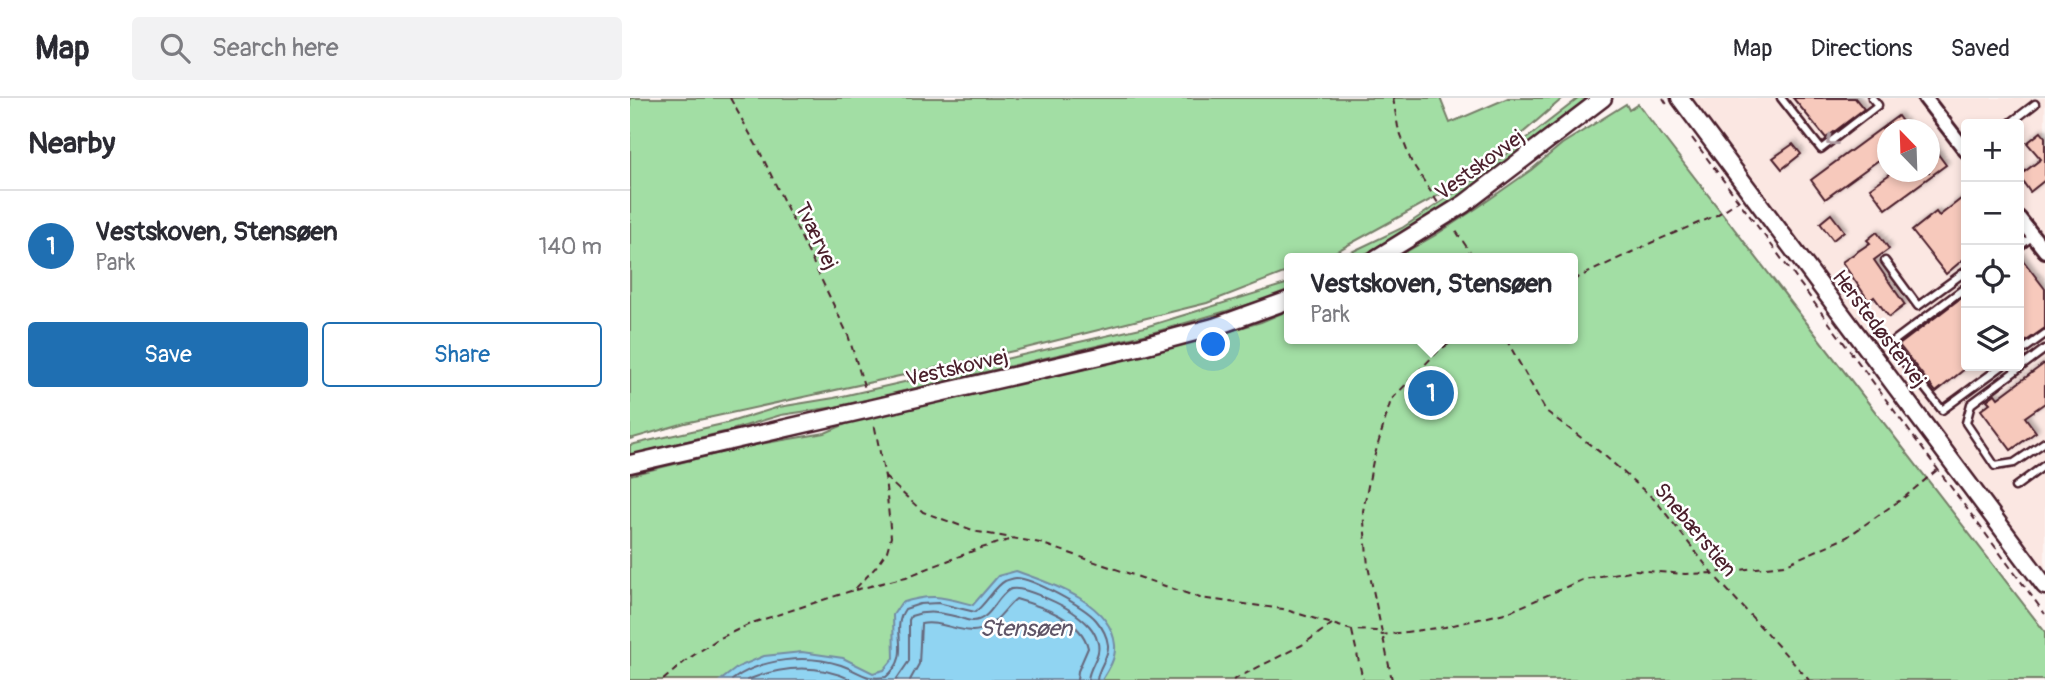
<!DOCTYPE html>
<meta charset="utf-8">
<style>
body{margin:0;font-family:Pangolin,sans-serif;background:#f2f2f3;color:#2b2b33}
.controls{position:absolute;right:21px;top:21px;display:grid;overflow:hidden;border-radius:7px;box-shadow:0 4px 10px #0003}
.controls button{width:63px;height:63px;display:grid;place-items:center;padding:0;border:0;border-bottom:2px solid #e1e1e2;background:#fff;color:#2b2b33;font:35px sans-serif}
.compass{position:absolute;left:1247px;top:21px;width:63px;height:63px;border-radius:50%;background:#fff;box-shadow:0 4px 10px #0003;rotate:337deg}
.you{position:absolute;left:584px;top:247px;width:24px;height:24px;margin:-18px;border:5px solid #fff;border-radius:50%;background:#1a73e8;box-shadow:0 0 0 10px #1a73e833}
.badge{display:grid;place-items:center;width:46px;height:46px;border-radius:50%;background:#1f6fb2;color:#fff;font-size:23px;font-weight:700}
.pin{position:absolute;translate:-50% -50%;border:4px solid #fff;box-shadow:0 2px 7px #0006}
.popup{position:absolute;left:654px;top:155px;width:294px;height:91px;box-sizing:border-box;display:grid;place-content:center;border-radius:7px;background:#fff;filter:drop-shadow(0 2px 5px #0005);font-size:23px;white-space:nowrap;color:#7c7c81}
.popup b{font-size:26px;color:#2b2b33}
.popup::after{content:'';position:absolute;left:50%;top:100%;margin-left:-14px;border:14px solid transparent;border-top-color:#fff}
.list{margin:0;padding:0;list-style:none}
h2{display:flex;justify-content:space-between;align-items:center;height:91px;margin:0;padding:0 28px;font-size:30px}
h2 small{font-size:23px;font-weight:400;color:#7c7c81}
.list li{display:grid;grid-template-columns:46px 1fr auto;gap:21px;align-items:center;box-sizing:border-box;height:112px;padding:0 28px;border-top:2px solid #e1e1e2}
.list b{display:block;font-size:26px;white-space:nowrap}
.list p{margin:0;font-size:23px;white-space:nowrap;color:#7c7c81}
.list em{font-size:23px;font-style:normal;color:#7c7c81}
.actions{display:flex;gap:14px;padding:21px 28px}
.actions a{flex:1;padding:16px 0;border:2px solid #1f6fb2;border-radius:7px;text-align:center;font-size:24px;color:#1f6fb2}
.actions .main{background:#1f6fb2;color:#fff}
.icon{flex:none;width:38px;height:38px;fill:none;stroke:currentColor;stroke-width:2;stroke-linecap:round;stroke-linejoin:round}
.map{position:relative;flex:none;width:1415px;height:582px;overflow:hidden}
header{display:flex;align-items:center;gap:42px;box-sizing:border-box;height:98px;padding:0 35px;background:#fff;border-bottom:2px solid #e1e1e2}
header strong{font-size:33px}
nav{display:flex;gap:38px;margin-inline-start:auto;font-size:24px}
.search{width:490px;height:63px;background:#f2f2f3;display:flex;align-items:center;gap:18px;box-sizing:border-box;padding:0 24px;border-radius:7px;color:#7c7c81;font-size:26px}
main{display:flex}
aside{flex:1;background:#fff}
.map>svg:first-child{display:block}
</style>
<header>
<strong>Map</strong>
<div class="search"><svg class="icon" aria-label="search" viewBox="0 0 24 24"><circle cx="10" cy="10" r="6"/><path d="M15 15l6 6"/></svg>Search here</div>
<nav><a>Map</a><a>Directions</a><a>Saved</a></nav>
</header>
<main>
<aside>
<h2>Nearby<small></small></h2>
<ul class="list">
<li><span class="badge">1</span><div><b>Vestskoven, Stensøen</b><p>Park</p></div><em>140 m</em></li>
</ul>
<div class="actions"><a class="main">Save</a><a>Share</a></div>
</aside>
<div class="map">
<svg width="1415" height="582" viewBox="0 0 1415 582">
<defs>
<filter id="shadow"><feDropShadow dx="3" dy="-3" stdDeviation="2" flood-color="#0004"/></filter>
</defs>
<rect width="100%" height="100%" fill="#fdf4f2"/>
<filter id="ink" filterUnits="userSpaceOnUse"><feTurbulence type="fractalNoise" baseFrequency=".0143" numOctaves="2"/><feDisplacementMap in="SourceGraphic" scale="14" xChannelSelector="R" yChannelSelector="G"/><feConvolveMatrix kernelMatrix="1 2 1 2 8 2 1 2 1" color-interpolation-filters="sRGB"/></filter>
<g filter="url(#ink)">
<path fill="#fbe7e2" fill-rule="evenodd" d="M1044,0H1415V486ZM1336,26H1389V268H1336ZM1258,32H1300V74H1258Z"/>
<path fill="#a2dea4" stroke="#767e68" stroke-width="2" d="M0,0H810L820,25L878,0H933L842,79L698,158L692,160H659V173L577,205L388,252L55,325L0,341Z
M949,0H959L842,92L775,136L727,160H709L772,130L838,86Z
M996,6L999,12L1008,6L1415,534V582H0V377L118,348L195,335L220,324L522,255L631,224L659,212V241H943V160H765L804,138L847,110L901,72L932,46Z
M659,185L658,195L518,236L205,309L151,317L98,333L0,357V347L97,325L149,309L204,300L515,229Z"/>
<path fill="#90d4f2" stroke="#748ca2" stroke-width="2" d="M386,473C420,485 481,504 485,547C486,560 479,571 472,582H91L108,569L134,558L172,554L213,560L243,575L254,572L264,560L263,517L271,505C303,495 312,499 343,507L368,478Z"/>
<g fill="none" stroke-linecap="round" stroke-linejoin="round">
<path stroke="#66677b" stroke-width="2" d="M102,582C131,560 177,556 211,567C231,574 233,582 256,579C284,556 259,534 275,511L290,506L308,505L345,514C356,506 365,488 375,483C379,482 382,480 386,480C402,480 455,509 466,522C472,529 477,538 478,547C479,560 468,569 467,582
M117,582C152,568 187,565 222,582
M266,582L279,563V522L281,518C298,512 311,515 328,519C333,521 338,523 343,523C361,522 366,499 379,492C390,485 437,509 447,517C456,524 464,531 467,542C473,557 459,567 458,582
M280,582L289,566L291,526C313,521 338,541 357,529C369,522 376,509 386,501C410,508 452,521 458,550L448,573L447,582"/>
</g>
<path fill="#f7c9bc" stroke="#4a1f2b" stroke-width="2" filter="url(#shadow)" d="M1163,0H1225L1234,11L1196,40Z
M1268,18L1278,32H1257V56L1195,101L1181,82Z
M1411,34L1415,39V82L1400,94L1389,78L1411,61L1397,45Z
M1299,44L1316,67L1256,111L1240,90L1263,74H1299Z
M1163,46L1171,56L1152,71L1143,60Z
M1336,97V159L1316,176L1282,133L1306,114L1309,118Z
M1201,116L1214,133L1203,142L1190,125Z
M1247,134L1259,151L1244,162L1275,207L1259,219L1244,199L1239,203L1212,164L1240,145L1237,142Z
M1389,157L1415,191V230L1389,248Z
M1336,196V270L1306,294L1269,247Z
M1415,265V305L1395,319L1406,334L1381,352L1351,312L1360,305L1357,302L1365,296L1368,300Z"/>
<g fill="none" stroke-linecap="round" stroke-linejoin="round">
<g stroke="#4a1f2b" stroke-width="11">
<path id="service" d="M1151,0L1191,51L1248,7L1242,0
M1379,26L1405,6
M1389,149L1403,138
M1255,163L1288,208L1336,173
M1336,189L1260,246L1312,312L1372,268
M1415,251L1341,306L1336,325L1365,368L1384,365L1415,344
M1389,255L1415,236
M1385,389L1415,367"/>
</g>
<g stroke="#4a1f2b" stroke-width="18">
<path id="minor" d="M1295,0L1336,53
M1389,120L1415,153"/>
</g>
<g stroke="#4a1f2b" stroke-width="21">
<path id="tertiary" d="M1050,0L1415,488
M747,160L834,106L973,0
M0,366L509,249L584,229L659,202"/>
</g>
<path stroke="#4a1f2b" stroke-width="2" stroke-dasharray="7 5" stroke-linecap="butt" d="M100,0L130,54L218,237L236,294
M763,0L768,29L781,63L808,105
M1033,0L1038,8
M1062,40L1415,516
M826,133L844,160
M943,182L1023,144L1085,118L1108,103
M876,241L916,313L975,358L1026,403L1082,475L1179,582
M255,379L293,414L348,434L410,445L570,500L653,511L722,532L746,533L752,537L815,529L879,514L954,481L1005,472L1055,476L1082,475L1154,467L1217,439L1276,398L1307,372
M225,492L276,479L348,451L379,442
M722,533L733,582
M33,582L58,561L88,541L122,525L224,492L245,470L257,453L261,439L255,379L244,325
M603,582L672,547L702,526
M762,582L738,468L733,413L743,363L761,302L809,252L827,241"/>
<use href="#service" stroke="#fff" stroke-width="6"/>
<use href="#minor" stroke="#fff" stroke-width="12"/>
<use href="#tertiary" stroke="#fff" stroke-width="16"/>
</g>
<defs><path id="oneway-chevron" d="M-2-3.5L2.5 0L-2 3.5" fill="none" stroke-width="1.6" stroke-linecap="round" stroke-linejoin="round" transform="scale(1.75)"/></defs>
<use stroke="#ae9aa0" href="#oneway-chevron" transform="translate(1201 43) rotate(142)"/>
</g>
<g text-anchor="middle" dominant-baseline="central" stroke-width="5" stroke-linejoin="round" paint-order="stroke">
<g font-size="21" fill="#4a1f2b" stroke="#fff">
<text transform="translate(850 67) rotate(-36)">Vestskovvej</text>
<text transform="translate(186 138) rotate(64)">Tværvej</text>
<text transform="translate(1249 231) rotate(53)">Herstedøstervej</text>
<text transform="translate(327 270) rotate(-13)">Vestskovvej</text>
<text transform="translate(1065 432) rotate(50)">Snebærstien</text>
</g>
<g font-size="23" font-style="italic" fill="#5f5567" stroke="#fff">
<text x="396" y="530">Stensøen</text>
</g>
</g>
</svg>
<div class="controls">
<button>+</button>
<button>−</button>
<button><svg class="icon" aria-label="locate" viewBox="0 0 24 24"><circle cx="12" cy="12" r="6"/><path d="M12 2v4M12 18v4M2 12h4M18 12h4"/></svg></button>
<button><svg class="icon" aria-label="layers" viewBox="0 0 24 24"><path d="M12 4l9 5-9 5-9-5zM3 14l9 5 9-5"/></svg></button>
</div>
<svg class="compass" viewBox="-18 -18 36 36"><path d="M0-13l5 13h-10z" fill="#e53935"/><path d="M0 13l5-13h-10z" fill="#7c7c81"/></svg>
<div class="you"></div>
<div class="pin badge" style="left:801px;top:295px">1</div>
<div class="popup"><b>Vestskoven, Stensøen</b>Park</div>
</div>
</main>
